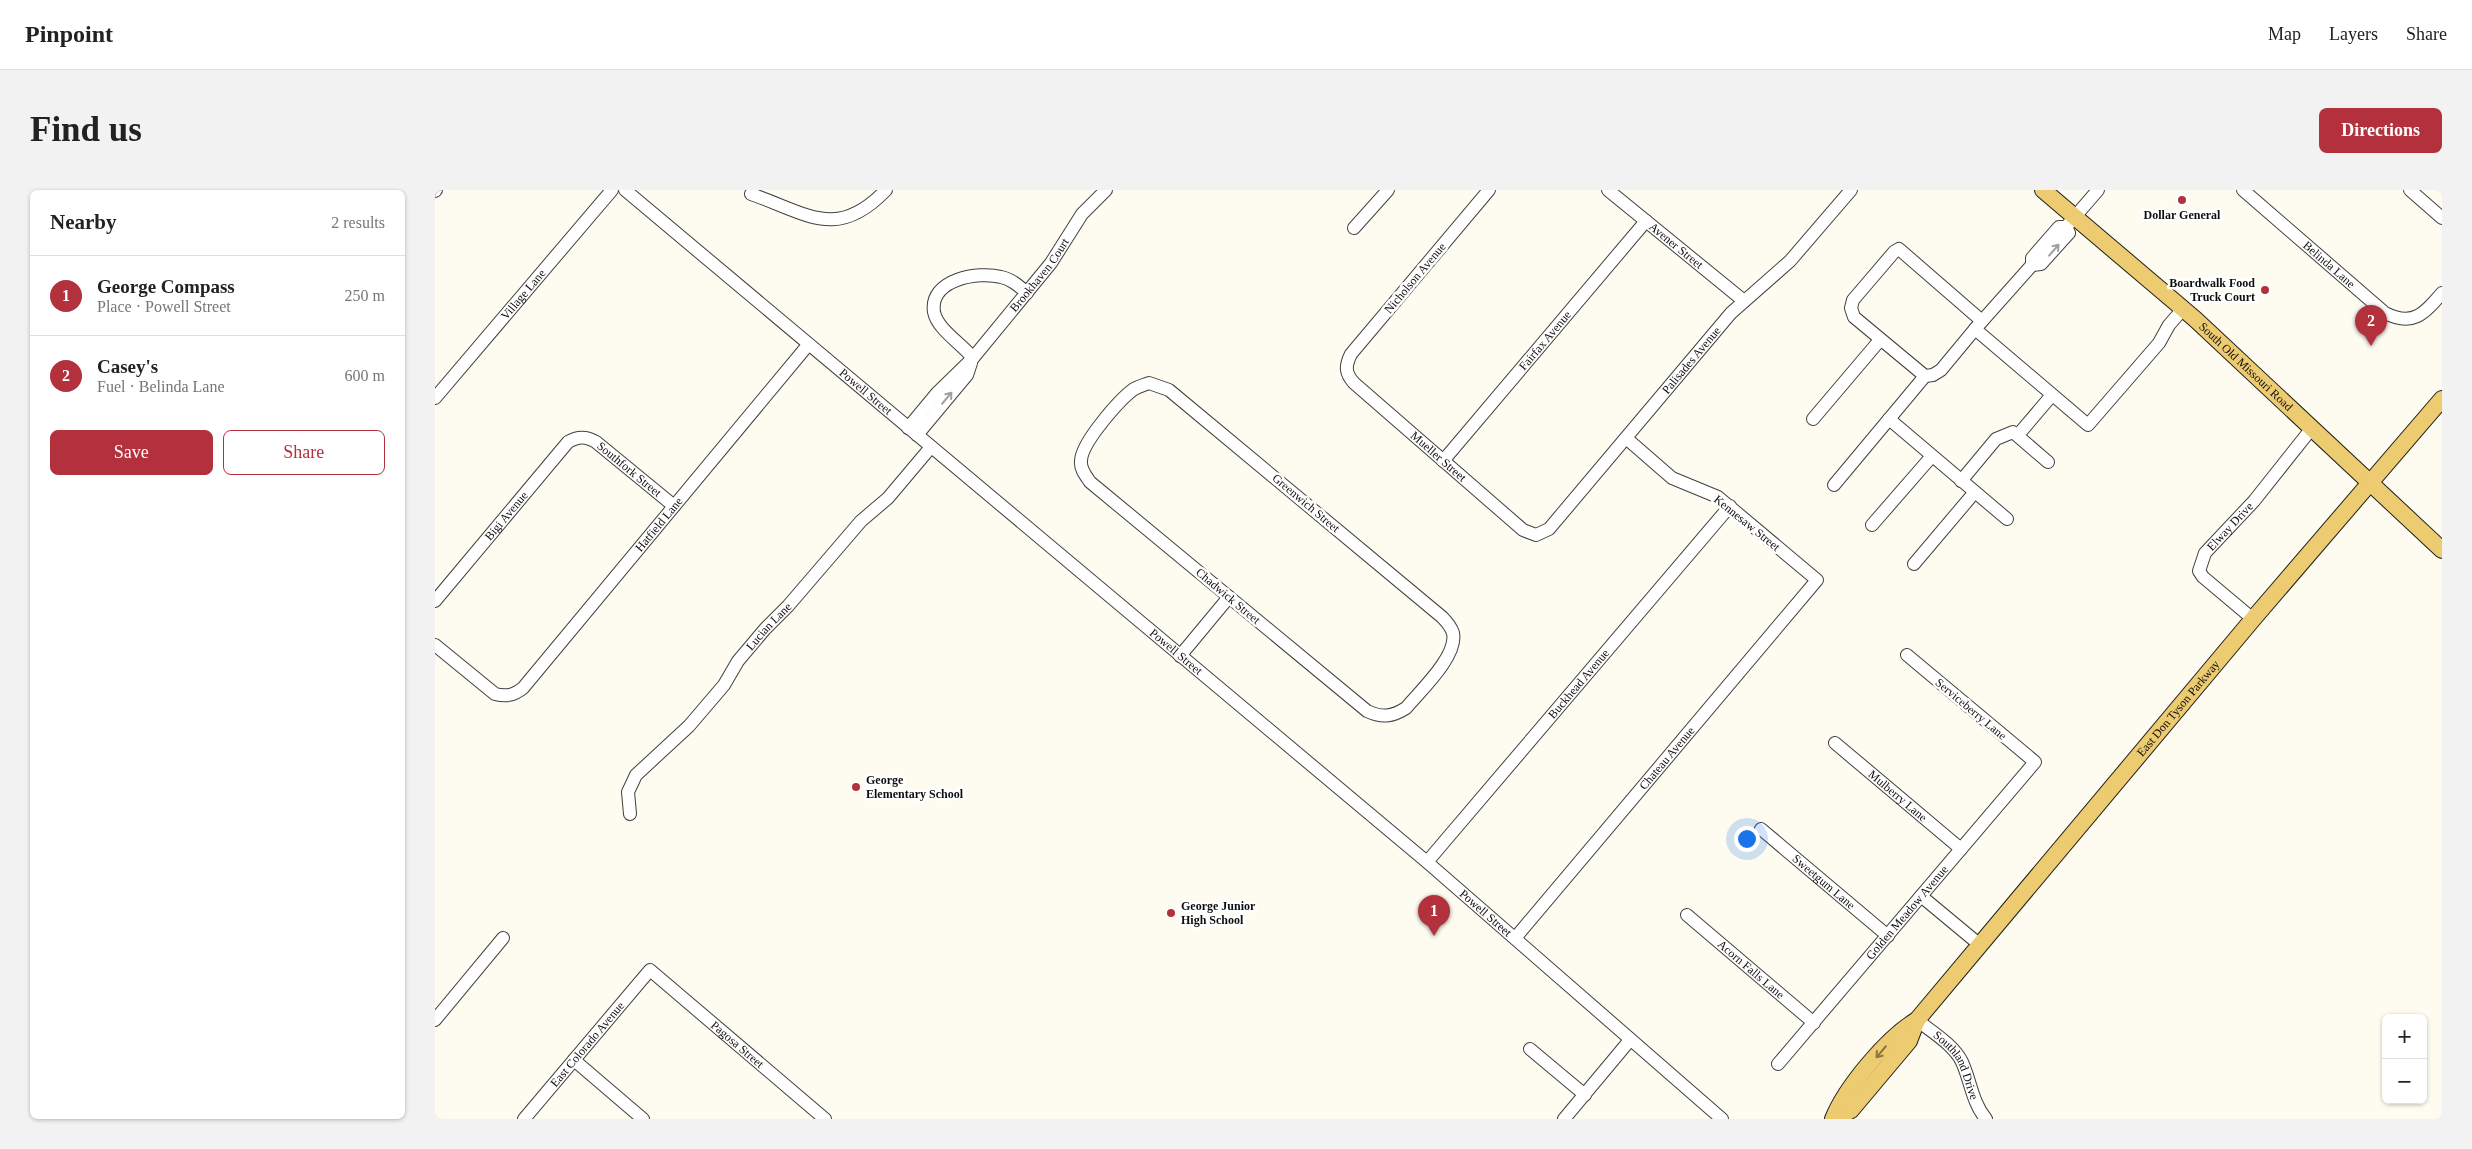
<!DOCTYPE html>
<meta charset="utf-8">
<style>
body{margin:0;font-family:"Times New Roman",serif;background:#f2f2f2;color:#222}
.controls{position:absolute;right:15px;bottom:15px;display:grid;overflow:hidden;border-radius:8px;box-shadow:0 1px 4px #0004}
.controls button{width:45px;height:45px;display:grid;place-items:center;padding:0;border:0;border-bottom:1px solid #e0e0e0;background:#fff;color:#222;font:25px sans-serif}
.you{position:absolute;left:1311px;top:648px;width:18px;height:18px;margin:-12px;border:4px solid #fff;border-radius:50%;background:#1a73e8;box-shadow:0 0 0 8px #1a73e833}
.badge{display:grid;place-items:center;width:32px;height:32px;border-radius:50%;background:#b3313c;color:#fff;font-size:16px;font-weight:700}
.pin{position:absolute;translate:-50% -41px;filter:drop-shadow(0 1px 2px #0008)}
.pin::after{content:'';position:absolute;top:26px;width:18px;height:15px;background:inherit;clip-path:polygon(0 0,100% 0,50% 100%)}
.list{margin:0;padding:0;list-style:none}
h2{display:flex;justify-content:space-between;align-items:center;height:65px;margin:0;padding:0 20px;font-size:21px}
h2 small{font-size:16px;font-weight:400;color:#767676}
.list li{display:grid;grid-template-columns:32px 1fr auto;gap:15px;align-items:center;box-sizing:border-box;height:80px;padding:0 20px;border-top:1px solid #e0e0e0}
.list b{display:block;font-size:19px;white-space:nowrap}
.list p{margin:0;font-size:16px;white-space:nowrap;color:#767676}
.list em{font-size:16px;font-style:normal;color:#767676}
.actions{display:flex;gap:10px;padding:15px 20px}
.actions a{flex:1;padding:11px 0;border:1px solid #b3313c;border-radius:8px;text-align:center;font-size:18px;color:#b3313c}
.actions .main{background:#b3313c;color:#fff}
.map{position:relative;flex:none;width:2007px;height:929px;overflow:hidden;border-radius:8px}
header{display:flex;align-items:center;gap:30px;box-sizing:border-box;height:70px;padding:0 25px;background:#fff;border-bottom:1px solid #e0e0e0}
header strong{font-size:24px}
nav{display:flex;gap:28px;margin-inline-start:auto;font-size:18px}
.intro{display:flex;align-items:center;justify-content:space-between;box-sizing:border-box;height:120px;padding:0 30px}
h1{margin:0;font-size:35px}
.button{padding:12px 22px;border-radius:8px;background:#b3313c;color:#fff;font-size:18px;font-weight:700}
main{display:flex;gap:30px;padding:0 30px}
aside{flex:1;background:#fff;border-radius:8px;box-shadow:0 1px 4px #0004}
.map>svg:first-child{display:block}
</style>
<header>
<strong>Pinpoint</strong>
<nav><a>Map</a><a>Layers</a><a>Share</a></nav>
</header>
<div class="intro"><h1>Find us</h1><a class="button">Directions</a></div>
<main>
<aside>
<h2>Nearby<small>2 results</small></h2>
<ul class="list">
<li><span class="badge">1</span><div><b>George Compass</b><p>Place · Powell Street</p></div><em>250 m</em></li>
<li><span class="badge">2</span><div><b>Casey's</b><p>Fuel · Belinda Lane</p></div><em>600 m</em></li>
</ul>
<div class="actions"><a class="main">Save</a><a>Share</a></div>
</aside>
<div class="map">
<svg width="2007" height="929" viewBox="0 0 2007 929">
<rect width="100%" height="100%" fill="#fefbf0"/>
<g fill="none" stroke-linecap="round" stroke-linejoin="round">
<g stroke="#414141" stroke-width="14">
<g id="minor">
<path id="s1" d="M190,0L992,672L1287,929"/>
<path id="s2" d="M1054,0L916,164C910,176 910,183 919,193L1088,340L1101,345L1114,339L1296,123L1355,71L1416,0"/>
<path id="s3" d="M1173,0L1309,111"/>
<path id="s4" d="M1808,0L1950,123C1978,137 1989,124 2007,103"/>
<path d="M1975,0L2007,28"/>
<path d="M0,1L1,0"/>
<path d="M316,4C373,24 402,51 451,0"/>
<path d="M1631,37L1634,43L1606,74L1597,75V68L1624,37H1631L1663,0"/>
<path d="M919,38L953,0"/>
<path d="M1597,75L1540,139L1653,235L1724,153L1734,135L1748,119"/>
<path d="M1540,139L1506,180L1498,185L1490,186L1419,127L1416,118L1418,110L1459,62L1464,59L1547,131"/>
<path d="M538,168C527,154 502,139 499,122C494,89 544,81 566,87C576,89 584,96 592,103"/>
<path d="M714,193L734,200L1007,427C1012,432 1016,437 1018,443C1023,466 985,501 971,518C957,527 947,528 932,521L655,292C651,286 645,279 646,271C646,253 685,209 699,199C704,196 709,195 714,193Z"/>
<path id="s5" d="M0,208L177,0"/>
<path d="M1378,229L1445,150"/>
<path d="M1454,229L1572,329"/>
<path id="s6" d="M473,238L502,203L538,168L616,73L647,24L671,0"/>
<path d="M482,245L532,185L536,173"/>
<path d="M1583,245L1617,205"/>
<path id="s7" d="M1008,271L1211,31"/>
<path d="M1526,291L1561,249L1578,242L1613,272"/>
<path d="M1399,295L1490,186"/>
<path d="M1437,335L1497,266"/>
<path d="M1479,374L1539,303"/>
<path id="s8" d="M0,411L133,252C143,246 151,246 161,252L239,316"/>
<path id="s9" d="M1818,429L1768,387L1764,381L1770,363L1819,311L1877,238"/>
<path id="s10" d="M0,455L60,504C72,507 79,505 88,498L373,155"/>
<path d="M745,466L794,407"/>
<path id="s11" d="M1400,553L1526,659"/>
<path id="s12" d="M195,624L193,602L201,585L254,536L289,495L303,471L330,439L353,416L426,331L453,308L496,257"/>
<path id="s13" d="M1326,639L1453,746"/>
<path id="s14" d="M992,672L1295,316"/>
<path d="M1486,706L1545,755"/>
<path id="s15" d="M1252,725L1379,833"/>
<path id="s16" d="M1081,747L1382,390L1283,307L1237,288L1191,248"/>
<path d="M0,830L68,748"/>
<path id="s17" d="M1482,830C1497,842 1519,855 1527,872C1536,892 1537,912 1551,929"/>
<path d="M1095,859L1150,905"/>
<path d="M139,870L208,929"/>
<path id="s18" d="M1343,874L1600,572L1472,465"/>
<path id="s19" d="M89,929L215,780L390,929"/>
<path d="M1129,929L1195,850"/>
</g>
</g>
<g stroke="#1f1f1f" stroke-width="18">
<g id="major">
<path id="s20" d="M1608,0L1760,129L2007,360"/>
<path id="s21" d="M1398,929C1411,897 1452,848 1482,830L1818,429L2007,209"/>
<path d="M1400,929L1416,920L1474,851L1482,830"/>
</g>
</g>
<use href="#minor" stroke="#fff" stroke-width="12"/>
<use href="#major" stroke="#edcb70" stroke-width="16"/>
</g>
<defs><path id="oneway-shaft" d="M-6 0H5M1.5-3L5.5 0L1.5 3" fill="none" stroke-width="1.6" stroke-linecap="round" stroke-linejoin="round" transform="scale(1.25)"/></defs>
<g stroke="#9f9f9f">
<use href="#oneway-shaft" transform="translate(1619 60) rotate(-49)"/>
<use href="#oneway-shaft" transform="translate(512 208) rotate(-50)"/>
</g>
<use stroke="#897644" href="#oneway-shaft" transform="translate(1446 862) rotate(130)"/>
<g fill="#b3313c" stroke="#fff" stroke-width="2">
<circle cx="1747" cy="10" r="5"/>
<circle cx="1830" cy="100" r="5"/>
<circle cx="421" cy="597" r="5"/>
<circle cx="736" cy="723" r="5"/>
</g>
<g text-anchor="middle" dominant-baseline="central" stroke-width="5" stroke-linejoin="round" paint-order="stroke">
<g font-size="12" font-weight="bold" fill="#0e0e0e" stroke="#fff" text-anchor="start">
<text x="1747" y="25" text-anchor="middle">Dollar General</text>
<text x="1820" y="93" text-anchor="end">Boardwalk Food<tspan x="1820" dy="14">Truck Court</tspan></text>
<text x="431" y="590">George<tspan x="431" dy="14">Elementary School</tspan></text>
<text x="746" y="716">George Junior<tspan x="746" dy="14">High School</tspan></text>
</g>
<g font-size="12" fill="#0e0e0e" stroke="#fff">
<text stroke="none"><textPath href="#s3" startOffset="88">Avener Street</textPath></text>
<text stroke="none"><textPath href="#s4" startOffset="114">Belinda Lane</textPath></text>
<text stroke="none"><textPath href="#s6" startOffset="202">Brookhaven Court</textPath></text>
<text transform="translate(980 88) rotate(-50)">Nicholson Avenue</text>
<text stroke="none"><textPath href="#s5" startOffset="136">Village Lane</textPath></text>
<text stroke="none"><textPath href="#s7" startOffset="158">Fairfax Avenue</textPath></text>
<text stroke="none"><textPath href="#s2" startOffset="719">Palisades Avenue</textPath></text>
<text stroke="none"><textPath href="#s20" startOffset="269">South Old Missouri Road</textPath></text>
<text stroke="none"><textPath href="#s1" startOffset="314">Powell Street</textPath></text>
<text stroke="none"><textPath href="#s2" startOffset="358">Mueller Street</textPath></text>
<text stroke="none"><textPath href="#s8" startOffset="280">Southfork Street</textPath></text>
<text transform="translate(871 313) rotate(40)">Greenwich Street</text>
<text stroke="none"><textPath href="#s8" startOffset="111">Bigi Avenue</textPath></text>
<text transform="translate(1312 333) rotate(39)">Kennesaw Street</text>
<text stroke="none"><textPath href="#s10" startOffset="320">Hatfield Lane</textPath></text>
<text stroke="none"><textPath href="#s9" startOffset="128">Elway Drive</textPath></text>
<text transform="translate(793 406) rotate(40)">Chadwick Street</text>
<text stroke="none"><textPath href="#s12" startOffset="241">Lucian Lane</textPath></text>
<text stroke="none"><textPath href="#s1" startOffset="719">Powell Street</textPath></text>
<text stroke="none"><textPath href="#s14" startOffset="234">Buckhead Avenue</textPath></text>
<text transform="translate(1536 519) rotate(40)">Serviceberry Lane</text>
<text stroke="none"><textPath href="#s21" startOffset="538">East Don Tyson Parkway</textPath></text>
<text stroke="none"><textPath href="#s16" startOffset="234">Chateau Avenue</textPath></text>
<text stroke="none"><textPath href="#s11" startOffset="82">Mulberry Lane</textPath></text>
<text stroke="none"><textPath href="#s13" startOffset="82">Sweetgum Lane</textPath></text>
<text stroke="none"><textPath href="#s1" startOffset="1124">Powell Street</textPath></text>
<text stroke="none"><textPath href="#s18" startOffset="199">Golden Meadow Avenue</textPath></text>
<text stroke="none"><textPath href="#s15" startOffset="84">Acorn Falls Lane</textPath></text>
<text stroke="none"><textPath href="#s19" startOffset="98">East Colorado Avenue</textPath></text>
<text stroke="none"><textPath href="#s19" startOffset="310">Pagosa Street</textPath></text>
<text stroke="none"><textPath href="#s17" startOffset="62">Southland Drive</textPath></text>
</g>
</g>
</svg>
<div class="controls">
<button>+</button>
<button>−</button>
</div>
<div class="you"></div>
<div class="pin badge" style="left:999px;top:746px">1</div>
<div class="pin badge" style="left:1936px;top:156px">2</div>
</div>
</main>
